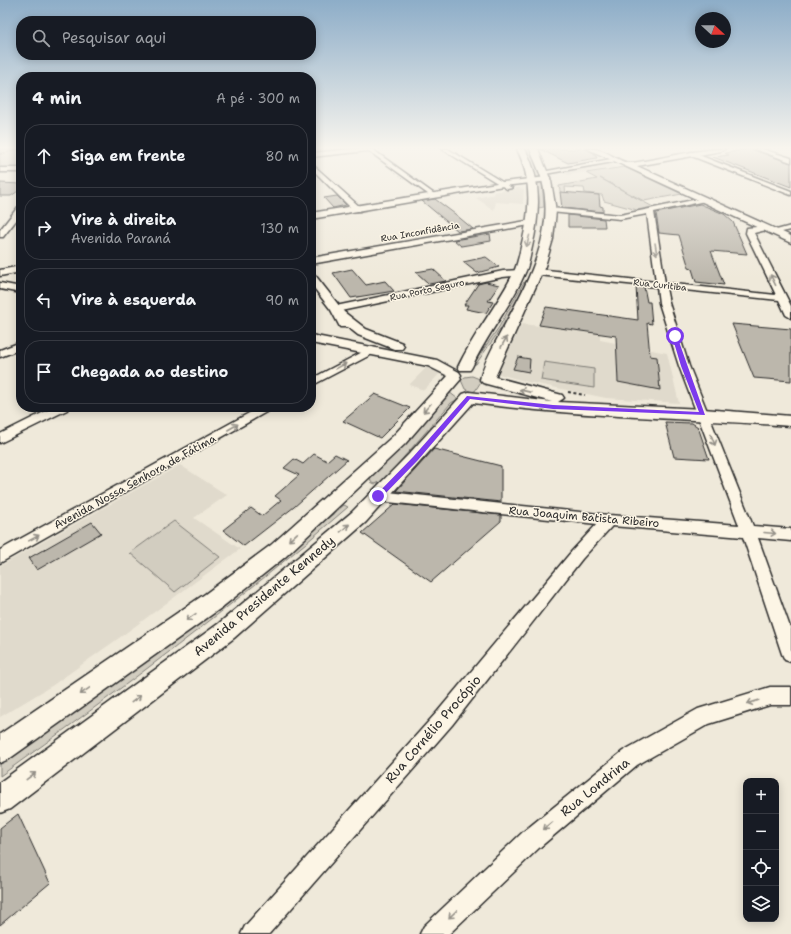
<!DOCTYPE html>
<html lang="pt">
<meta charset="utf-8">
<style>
body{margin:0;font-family:"Shantell Sans",sans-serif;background:#20242c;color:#f1f3f6}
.controls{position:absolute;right:12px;bottom:12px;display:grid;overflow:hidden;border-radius:8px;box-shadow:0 2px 10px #0003}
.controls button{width:36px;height:36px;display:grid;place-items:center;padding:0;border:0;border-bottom:1px solid #363941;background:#171b24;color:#f1f3f6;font:20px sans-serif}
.compass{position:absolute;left:695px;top:12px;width:36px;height:36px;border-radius:50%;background:#171b24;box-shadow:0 2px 10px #0003;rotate:111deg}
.stop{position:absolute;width:12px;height:12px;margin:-9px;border:3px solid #7c3aed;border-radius:50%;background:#fff}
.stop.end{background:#7c3aed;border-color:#fff;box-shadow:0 1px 4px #0008}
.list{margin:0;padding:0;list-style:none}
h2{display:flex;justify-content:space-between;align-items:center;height:52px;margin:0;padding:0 16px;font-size:17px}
h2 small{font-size:13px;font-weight:400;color:#9ea1a6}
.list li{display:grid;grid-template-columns:26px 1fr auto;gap:12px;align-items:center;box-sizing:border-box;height:64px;margin:0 8px 8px;padding:0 8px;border:1px solid #363941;border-radius:16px}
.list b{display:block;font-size:15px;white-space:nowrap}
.list p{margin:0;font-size:13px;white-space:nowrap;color:#9ea1a6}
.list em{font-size:13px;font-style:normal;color:#9ea1a6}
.icon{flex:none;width:22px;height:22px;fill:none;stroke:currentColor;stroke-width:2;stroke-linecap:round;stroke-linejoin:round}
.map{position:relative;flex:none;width:791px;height:934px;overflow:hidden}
.search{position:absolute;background:#171b24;box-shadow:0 2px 10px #0003;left:16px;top:16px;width:300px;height:44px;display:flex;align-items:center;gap:10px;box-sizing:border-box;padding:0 14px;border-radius:16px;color:#9ea1a6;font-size:15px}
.panel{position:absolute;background:#171b24;box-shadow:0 2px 10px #0003;left:16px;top:72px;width:300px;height:340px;border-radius:16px}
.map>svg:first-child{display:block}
</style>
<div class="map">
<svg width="791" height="934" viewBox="0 0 791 934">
<rect width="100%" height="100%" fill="#efe9da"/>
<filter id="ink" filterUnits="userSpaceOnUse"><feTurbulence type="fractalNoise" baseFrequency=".025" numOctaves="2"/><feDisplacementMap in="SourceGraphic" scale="8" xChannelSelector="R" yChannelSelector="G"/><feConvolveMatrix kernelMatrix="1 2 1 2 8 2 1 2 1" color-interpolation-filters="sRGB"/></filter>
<g filter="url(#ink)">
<path fill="#e0dacc" d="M608,163L616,167L568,175L561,171Z
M518,188L524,189L523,204L496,202L494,210L476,198L495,194L493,192Z
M522,324L600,333V340L667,353L679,403L606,398L528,382L496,373Z
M430,364L443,370L424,390L409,385Z
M180,465L227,495L194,518L240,549L119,638L53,685L0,717V566Z"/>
<path fill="#d2cdc0" stroke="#7e7c76" d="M4,149H21V168L0,169V150Z
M523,149H529L537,166L540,178L533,177Z
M624,167L682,194L644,201L600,178L653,207L637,210L604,201L602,195L585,193L584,188L565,187L566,197L561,196L559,186L597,179L586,173Z
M536,183H542L544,207L538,208Z
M524,282L526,283L502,327L476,364H473L499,327Z
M544,362L594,369V388L541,380Z
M472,376L482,380L475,391L471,392L465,389L461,380L465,377Z
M449,392L458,399L451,403L383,481L375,484L371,482L370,478Z
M344,505L348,507C237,604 120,690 0,776V764L114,685L245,587Z
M174,521L220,557L175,592L130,553Z"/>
<path fill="#bcb7ac" stroke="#2b2b2b" d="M540,149H587L595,154L597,158L568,163Z
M750,149L791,163V187L713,157L729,155L725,153Z
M0,183L21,184V189L11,196H0Z
M560,192L599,195L600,206L603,207V212L562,208Z
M337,196L346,205L333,208L324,198Z
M435,199L455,214L473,229L458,231L422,201Z
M700,204L724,214L733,222L747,254L711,251L724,285L696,282L692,269L689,268L679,235L659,233L656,213Z
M568,215L604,219L605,227H568Z
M490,234L491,241L461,246L454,240Z
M486,257L499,267L477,273L463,262Z
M352,269L366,285L385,281L394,291L351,298L333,273Z
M433,269L446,281L429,284L416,272Z
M486,282L499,285L488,301L493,302L486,313L466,309L468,305H464L478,284Z
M636,286L644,287L647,302H650L652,324L647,323L650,356L657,357L660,390L618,382L616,336L539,325L546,307L638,320Z
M732,324L791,329V381L754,378Z
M518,357L530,359L529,372L513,369Z
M375,394L410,408L380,438L343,421Z
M665,422L692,423L698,427L709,459L674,457Z
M434,449L501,466V502L396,491Z
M314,454L327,461L335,454L347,460L294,507L244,546L223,530L251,508L262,516L281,500L275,496L299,475L284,468L294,459L303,464Z
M395,504L501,515V521L431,582L362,533Z
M92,522L101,533L37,570L29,558Z
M18,814L50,883L0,925V828Z"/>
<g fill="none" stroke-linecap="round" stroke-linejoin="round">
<g stroke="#2b2b2b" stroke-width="3">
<path id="minor" d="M366,149H372L437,196L432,197Z
M442,149H448L512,188L507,189Z
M755,149H762L791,158V162Z
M691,152L791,191V195L689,155L688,154Z
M611,159L614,161L613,162L545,174L542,172Z
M311,163L360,207V211H354L311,168Z
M703,198L705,199V201L654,212L665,283L776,295L746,233L747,228L766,226V230L754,233L791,306V318L786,315L779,300L666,288L669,303L689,366L753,526L791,529V541L758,538L791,630V662L785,660L782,654L743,537L612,526L582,559L452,725L269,934H241L245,926L438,711L572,551L597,524L378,501L373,500L371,496L373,492L378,491L609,515L739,525L679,366L659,303L657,287L538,275L534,272L538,269L656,282L647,214L620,219L551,212L547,210L551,208L620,215Z
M18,207H21V214L3,237H0V230Z
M532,220L536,222L535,224L311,264V258Z
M791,226V230L773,234L769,232Z
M520,270L524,273L523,275L503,277L336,312L331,309L336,306L503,271Z
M21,342V349L0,357V350Z
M372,347L377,350L376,352L311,386V379Z
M54,407H69L67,410L0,443V434Z
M260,407H275L0,563V550Z
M770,687H791V705H770L709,724L637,765L539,848L449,934H420L424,926L523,832L623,751L698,709Z"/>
</g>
<g stroke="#2b2b2b" stroke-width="3">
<path id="tertiary" d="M351,149H371L367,151L311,157V153Z
M0,168H21V172H0Z
M547,177H550V181L503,186L311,219V213L503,182Z
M21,266V272L0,276V270Z
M311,274L315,275L344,312L366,329L402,343L404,346L402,349H394L358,335L348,327H340L331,310L311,284Z
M0,283L21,287V293L0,289Z
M311,335L437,360L459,372L461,375L459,378L454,379L428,366L311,343Z"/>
</g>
<g stroke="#2b2b2b" stroke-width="3">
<path id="secondary" d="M517,149H525C542,180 540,213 532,247C530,255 529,265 525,273C511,306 487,334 472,367L470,370H460L458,367C473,335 496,307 512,276C517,267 519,256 521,247C530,213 533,181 517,149Z
M530,149H538L551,181L556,211L553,239L545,266L495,377L562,395L564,398L558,402L703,409L791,416V426C685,418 578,417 473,403L366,522L234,638L10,809L0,813V782L218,624L352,512L409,454L463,394L469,392L552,402L483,383L480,380C483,364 494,345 502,330C526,285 556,234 542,180C539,170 534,159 530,149Z
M588,149C604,146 620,164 631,163C662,159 693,149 725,149L721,151L637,166L791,236V243Z
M453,374L458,376L461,379L405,444L285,557L221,608L9,759L0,763V734L205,594L271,545L393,436L448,376Z"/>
</g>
<path stroke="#2b2b2b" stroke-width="1.5" stroke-dasharray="2 1.5" stroke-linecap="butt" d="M0,154L21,149"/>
<path stroke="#2b2b2b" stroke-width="2" stroke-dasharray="3 2.5" stroke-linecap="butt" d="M568,392L585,395"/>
<use href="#minor" fill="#fcf5e5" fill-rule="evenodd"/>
<use href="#tertiary" fill="#fcf5e5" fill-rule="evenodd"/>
<use href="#secondary" fill="#fcf5e5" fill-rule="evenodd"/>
</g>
<defs><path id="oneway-shaft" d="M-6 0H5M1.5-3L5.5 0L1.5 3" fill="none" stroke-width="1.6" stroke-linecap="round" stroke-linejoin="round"/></defs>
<g stroke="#949088">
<use href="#oneway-shaft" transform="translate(528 241) rotate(105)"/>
<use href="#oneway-shaft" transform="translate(656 249) rotate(81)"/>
<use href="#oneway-shaft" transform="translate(773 280) rotate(-116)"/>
<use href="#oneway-shaft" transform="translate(504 342) rotate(-61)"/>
<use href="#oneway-shaft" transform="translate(341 366) rotate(-29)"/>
<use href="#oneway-shaft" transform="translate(525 391) rotate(-167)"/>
<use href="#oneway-shaft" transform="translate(427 408) rotate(132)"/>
<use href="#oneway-shaft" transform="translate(233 427) rotate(-30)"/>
<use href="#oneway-shaft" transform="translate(713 440) rotate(69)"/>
<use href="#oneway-shaft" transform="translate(345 528) rotate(-41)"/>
<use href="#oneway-shaft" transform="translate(770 533) rotate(5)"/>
<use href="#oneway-shaft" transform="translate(293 537) rotate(137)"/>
<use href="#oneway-shaft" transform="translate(34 538) rotate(-29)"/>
<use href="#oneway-shaft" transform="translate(191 617) rotate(145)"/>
<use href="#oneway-shaft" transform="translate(85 691) rotate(145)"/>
<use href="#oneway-shaft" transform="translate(136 699) rotate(-37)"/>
<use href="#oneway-shaft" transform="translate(753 702) rotate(163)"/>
<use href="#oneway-shaft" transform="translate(31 776) rotate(-37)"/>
<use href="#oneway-shaft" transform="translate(548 826) rotate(140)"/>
<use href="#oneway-shaft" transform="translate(453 914) rotate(136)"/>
</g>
</g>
<linearGradient id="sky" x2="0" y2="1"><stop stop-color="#8dadc8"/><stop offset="0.53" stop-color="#f8f5ee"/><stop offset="1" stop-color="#f8f5ee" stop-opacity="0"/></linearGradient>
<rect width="791" height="279" fill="url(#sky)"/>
<path fill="#7c3aed" d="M675,334L677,336L705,415L553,409L470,399L418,460L381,498L375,496L413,457L467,396L553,405L699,412L681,366L672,336Z"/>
<g text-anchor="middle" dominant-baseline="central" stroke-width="3" stroke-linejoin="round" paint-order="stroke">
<g font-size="9" fill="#2b2b2b" stroke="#fcf5e5">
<text transform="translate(420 232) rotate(-10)">Rua Inconfidência</text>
<text transform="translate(660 285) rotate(6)">Rua Curitiba</text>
<text transform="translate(427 290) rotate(-12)">Rua Porto Seguro</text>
</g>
<g font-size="11" fill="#2b2b2b" stroke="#fcf5e5">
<text transform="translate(135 482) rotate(-29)">Avenida Nossa Senhora de Fátima</text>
<text transform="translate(584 517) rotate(5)">Rua Joaquim Batista Ribeiro</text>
</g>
<g font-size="13" fill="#2b2b2b" stroke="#fcf5e5">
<text transform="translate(264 596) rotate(-40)">Avenida Presidente Kennedy</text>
<text transform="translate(433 729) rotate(-49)">Rua Cornélio Procópio</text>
<text transform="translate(595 787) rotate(-39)">Rua Londrina</text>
</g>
</g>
</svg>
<div class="controls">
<button>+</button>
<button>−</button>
<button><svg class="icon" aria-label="locate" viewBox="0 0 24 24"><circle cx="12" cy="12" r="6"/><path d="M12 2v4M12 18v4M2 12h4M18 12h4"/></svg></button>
<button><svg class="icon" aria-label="layers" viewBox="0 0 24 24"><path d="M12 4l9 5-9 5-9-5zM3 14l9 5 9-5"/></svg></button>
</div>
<svg class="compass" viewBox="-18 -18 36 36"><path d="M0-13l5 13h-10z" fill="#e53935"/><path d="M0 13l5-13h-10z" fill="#9ea1a6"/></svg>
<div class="stop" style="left:675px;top:336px"></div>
<div class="stop end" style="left:378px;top:496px"></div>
<div class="search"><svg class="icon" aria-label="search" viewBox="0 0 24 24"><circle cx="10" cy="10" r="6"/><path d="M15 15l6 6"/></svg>Pesquisar aqui</div>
<section class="panel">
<h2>4 min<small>A pé · 300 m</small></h2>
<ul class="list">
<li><svg class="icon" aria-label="ahead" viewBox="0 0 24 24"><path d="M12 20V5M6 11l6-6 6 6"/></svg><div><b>Siga em frente</b></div><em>80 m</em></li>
<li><svg class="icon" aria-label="right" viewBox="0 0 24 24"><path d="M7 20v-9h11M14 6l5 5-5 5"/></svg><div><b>Vire à direita</b><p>Avenida Paraná</p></div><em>130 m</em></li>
<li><svg class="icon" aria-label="left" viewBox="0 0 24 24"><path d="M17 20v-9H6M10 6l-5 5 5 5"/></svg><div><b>Vire à esquerda</b></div><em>90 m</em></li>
<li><svg class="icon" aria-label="arrive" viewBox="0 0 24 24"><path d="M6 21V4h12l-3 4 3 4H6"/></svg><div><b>Chegada ao destino</b></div></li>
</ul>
</section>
</div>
